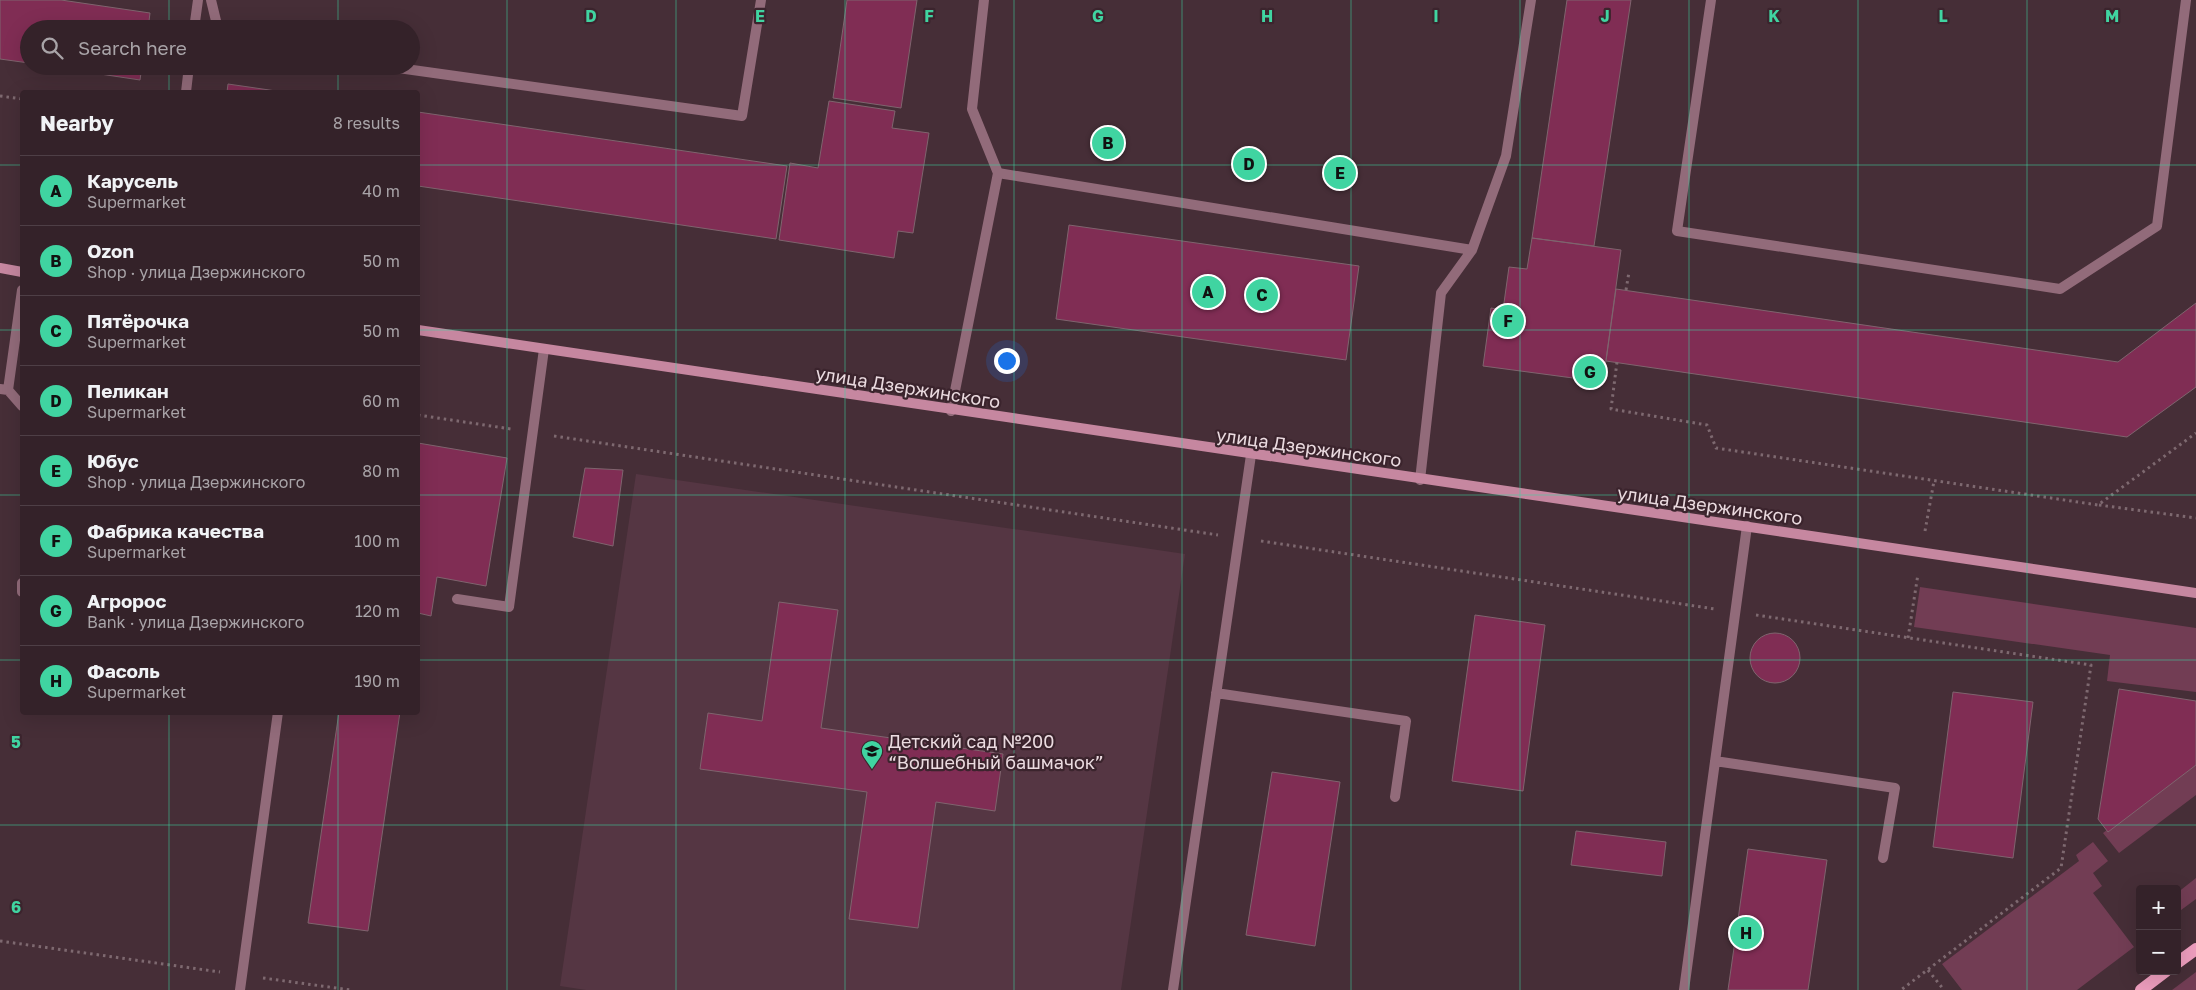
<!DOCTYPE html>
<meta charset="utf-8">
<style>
body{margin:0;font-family:"Golos Text",sans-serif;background:#3c2a31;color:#f1f3f6}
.controls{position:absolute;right:15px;bottom:15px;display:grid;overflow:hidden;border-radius:5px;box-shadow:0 5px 20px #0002}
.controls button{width:45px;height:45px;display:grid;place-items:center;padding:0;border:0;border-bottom:1px solid #4e3f46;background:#342229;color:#f1f3f6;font:25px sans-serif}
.you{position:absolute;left:1006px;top:360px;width:18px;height:18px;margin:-12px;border:4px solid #fff;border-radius:50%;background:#1a73e8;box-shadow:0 0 0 8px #1a73e833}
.badge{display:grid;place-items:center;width:32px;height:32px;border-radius:50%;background:#40d4a1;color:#111;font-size:16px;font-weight:700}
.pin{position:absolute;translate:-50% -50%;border:2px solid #fff;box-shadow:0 1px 5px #0006}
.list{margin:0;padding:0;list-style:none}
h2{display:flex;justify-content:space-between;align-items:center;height:65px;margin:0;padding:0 20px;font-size:21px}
h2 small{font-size:16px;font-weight:400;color:#a9a4a8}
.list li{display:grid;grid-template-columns:32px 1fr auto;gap:15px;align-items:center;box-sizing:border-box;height:70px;padding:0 20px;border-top:1px solid #4e3f46}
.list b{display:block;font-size:19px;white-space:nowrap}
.list p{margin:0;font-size:16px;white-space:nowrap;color:#a9a4a8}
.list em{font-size:16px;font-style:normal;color:#a9a4a8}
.icon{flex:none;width:28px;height:28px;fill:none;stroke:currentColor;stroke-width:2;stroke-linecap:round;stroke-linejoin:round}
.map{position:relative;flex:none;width:2196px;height:990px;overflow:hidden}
.search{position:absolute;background:#342229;box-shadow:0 5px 20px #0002;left:20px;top:20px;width:400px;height:55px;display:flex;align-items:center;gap:12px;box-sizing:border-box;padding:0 18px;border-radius:28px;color:#a9a4a8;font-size:19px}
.panel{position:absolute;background:#342229;box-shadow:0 5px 20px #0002;left:20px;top:90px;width:400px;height:625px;border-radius:5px}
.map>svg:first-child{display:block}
</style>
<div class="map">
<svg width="2196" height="990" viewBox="0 0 2196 990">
<rect width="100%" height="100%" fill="#462e37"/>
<path fill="#553643" d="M636,474L1185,554L1121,990H586L560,986Z"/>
<path fill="#723d54" d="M1920,587L2196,628V692L2107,681L2110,655L1914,627Z
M2196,763V795L2119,853L2103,833Z
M2093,842L2108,861L2093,873L2102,886L2093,893L2134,947L2077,990H1962L1942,964L2079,861L2076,855Z
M2196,878V899L2177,913V893Z
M2196,972V990H2172Z"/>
<path fill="#802d54" stroke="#7f646e" d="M0,0H61L150,13L148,29H29V63L0,59Z
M847,0H917L901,108L833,98Z
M1567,0H1631L1594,246L1532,238Z
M47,66H142L140,80Z
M228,84L283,92H227Z
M829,101L895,111L892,128L929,133L913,233L898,231L894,258L779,240L790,163L818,168Z
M418,112L787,166L776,239L418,186Z
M1069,225L1359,266L1346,360L1056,319Z
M1532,238L1621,250L1603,382L1483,366L1491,308L1503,310L1509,267L1527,269Z
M1616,289L2118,362L2196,303V387L2127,437L1606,361Z
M418,443L507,458L486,586L437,577L431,616L418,613Z
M585,468L623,470L613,546L573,537Z
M779,602L838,610L821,728L1003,754L995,811L936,802L918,928L849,919L867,792L700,769L708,713L762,721Z
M1475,615L1545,625L1523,791L1452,781Z
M1750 658a25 25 0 1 1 50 0a25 25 0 1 1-50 0Z
M2119,689L2196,701V765L2108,832L2098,819Z
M1953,692L2033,702L2013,858L1933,847Z
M339,712H400L368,931L308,923Z
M1272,772L1340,782L1315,946L1246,935Z
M1576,831L1666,842L1662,876L1571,865Z
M1748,849L1827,860L1808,990H1728Z"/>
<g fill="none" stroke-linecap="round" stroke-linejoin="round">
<path stroke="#7e6970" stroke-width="3" stroke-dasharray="2.5 4" stroke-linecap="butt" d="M0,96L22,99
M1626,290L1629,272
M1617,362L1611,409L1707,425L1716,448L2098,505L2196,433
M418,415L511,429
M554,436L1218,535
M2099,505L2196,518
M1925,531L1934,481
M1261,541L1715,609
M1756,615L2091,665L2061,868L1901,990
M1908,638L1918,574
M0,941L220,972
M1928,970L1944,990
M263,978L351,990"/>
<path stroke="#926b7a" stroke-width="10" d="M211,0L218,29
M984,0L972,109L998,173
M1711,0L1677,231L2060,289L2157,226L2186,0
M194,29L198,0
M384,66L742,116L761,0
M186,92L189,66
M0,389L8,390L22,406
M8,390L22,290
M951,411L998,173L1472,250
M1420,480L1441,293L1472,250L1506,156L1531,0
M22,583V592
M457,599L509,607L544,349
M1216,693L1406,721L1395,797
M1715,761L1895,788L1883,858
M240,990L278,712
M1173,990L1251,455
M1684,990L1747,526"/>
<path stroke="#c687a0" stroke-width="10" d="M0,268L22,272
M418,330L2196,593"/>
<path stroke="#ed9dbd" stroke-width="12" d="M2177,963L2196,949
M2141,990L2166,971"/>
</g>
<path fill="none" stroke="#40d4a1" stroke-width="1" stroke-opacity="0.55" d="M169,0V29M338,0V29M507,0V990M676,0V990M845,0V990M1014,0V990M1182,0V990M1351,0V990M1520,0V990M1689,0V990M1858,0V990M2027,0V990M169,66V92M338,66V92M0,165H22M418,165H2196M0,330H22M418,330H2196M0,495H22M418,495H2196M0,660H22M418,660H2196M169,712V990M338,712V990M0,825H2196"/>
<defs>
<g id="school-pin" transform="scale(1.125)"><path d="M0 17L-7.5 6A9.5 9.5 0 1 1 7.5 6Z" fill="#40d4a1" stroke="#3b242d"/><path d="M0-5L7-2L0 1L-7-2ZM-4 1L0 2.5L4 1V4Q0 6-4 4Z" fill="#111"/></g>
</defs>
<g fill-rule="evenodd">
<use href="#school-pin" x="872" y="751"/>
</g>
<g text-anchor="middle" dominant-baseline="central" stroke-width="4.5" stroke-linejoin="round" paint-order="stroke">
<g font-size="18" fill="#ebdbe0" stroke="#3b242d">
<text transform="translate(908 387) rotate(9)">улица Дзержинского</text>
<text transform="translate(1309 447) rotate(8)">улица Дзержинского</text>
<text transform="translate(1710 505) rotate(8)">улица Дзержинского</text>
</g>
<g font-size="18" fill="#ebdbe0" stroke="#3b242d" text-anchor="start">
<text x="888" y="741">Детский сад №200<tspan x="888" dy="21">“Волшебный башмачок”</tspan></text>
</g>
</g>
<g font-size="16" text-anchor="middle" font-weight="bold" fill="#40d4a1" stroke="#3b242d" stroke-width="4.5" stroke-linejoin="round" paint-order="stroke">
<text x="591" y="22">D</text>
<text x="760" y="22">E</text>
<text x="929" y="22">F</text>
<text x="1098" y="22">G</text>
<text x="1267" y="22">H</text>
<text x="1436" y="22">I</text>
<text x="1605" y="22">J</text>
<text x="1774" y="22">K</text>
<text x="1943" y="22">L</text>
<text x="2112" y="22">M</text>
<text x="16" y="748">5</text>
<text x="16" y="913">6</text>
</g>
</svg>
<div class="controls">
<button>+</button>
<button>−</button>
</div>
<div class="you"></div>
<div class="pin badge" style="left:1208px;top:292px">A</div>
<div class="pin badge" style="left:1108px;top:143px">B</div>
<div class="pin badge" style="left:1262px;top:295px">C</div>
<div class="pin badge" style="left:1249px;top:164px">D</div>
<div class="pin badge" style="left:1340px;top:173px">E</div>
<div class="pin badge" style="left:1508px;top:321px">F</div>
<div class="pin badge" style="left:1590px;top:372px">G</div>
<div class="pin badge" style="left:1746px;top:933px">H</div>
<div class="search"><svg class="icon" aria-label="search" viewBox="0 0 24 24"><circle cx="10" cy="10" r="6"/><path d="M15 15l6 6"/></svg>Search here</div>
<section class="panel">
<h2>Nearby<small>8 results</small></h2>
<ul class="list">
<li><span class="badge">A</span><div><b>Карусель</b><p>Supermarket</p></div><em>40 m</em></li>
<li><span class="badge">B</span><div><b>Ozon</b><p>Shop · улица Дзержинского</p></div><em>50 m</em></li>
<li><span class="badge">C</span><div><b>Пятёрочка</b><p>Supermarket</p></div><em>50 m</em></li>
<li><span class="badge">D</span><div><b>Пеликан</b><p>Supermarket</p></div><em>60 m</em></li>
<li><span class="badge">E</span><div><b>Юбус</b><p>Shop · улица Дзержинского</p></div><em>80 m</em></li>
<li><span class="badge">F</span><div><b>Фабрика качества</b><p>Supermarket</p></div><em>100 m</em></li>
<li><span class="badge">G</span><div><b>Агророс</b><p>Bank · улица Дзержинского</p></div><em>120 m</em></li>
<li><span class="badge">H</span><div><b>Фасоль</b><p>Supermarket</p></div><em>190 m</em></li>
</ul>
</section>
</div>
